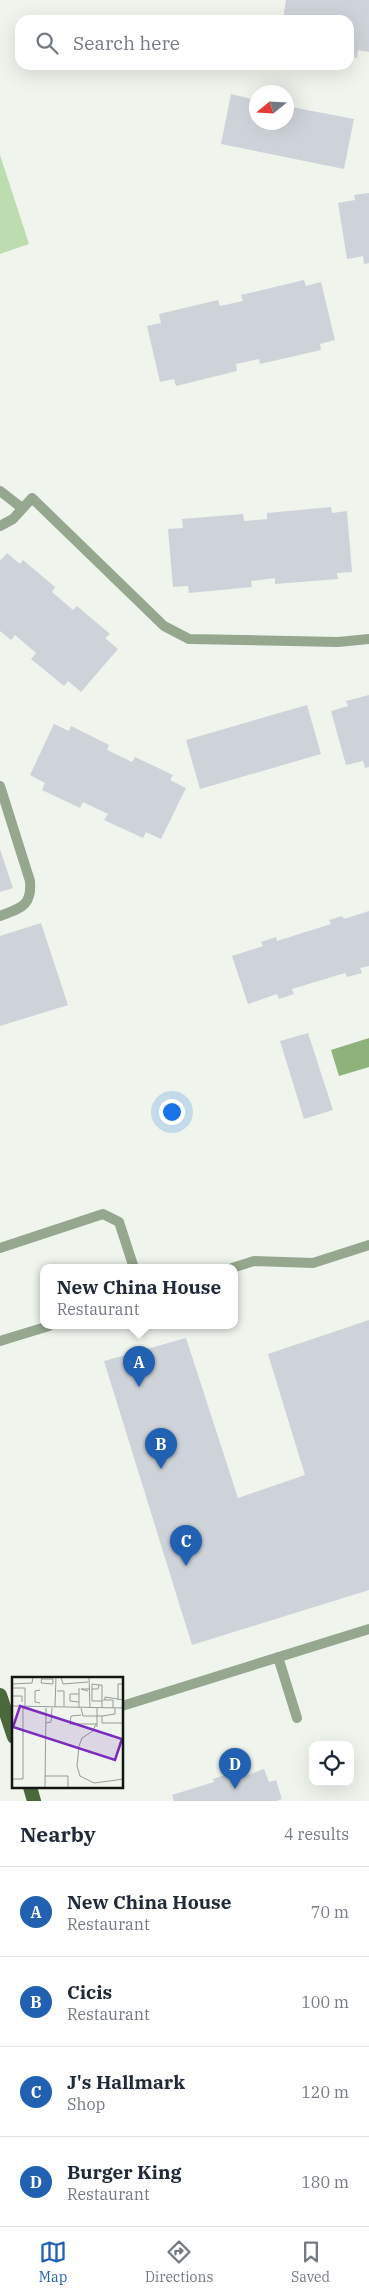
<!DOCTYPE html>
<style>
body{margin:0;font-family:"IBM Plex Serif",serif;background:#f6f6f7;color:#1f2937}
.controls{position:absolute;right:15px;bottom:15px;display:grid;overflow:hidden;border-radius:10px;box-shadow:0 5px 20px #0002}
.controls button{width:45px;height:45px;display:grid;place-items:center;padding:0;border:0;border-bottom:1px solid #e0e1e3;background:#fff;color:#1f2937;font:25px sans-serif}
.compass{position:absolute;left:249px;top:85px;width:45px;height:45px;border-radius:50%;background:#fff;box-shadow:0 5px 20px #0002;rotate:252deg}
.you{position:absolute;left:171px;top:1111px;width:18px;height:18px;margin:-12px;border:4px solid #fff;border-radius:50%;background:#1a73e8;box-shadow:0 0 0 8px #1a73e833}
.badge{display:grid;place-items:center;width:32px;height:32px;border-radius:50%;background:#2261b2;color:#fff;font-size:16px;font-weight:700}
.pin{position:absolute;translate:-50% -41px;filter:drop-shadow(0 1px 2px #0008)}
.pin::after{content:'';position:absolute;top:26px;width:18px;height:15px;background:inherit;clip-path:polygon(0 0,100% 0,50% 100%)}
.popup{position:absolute;left:40px;top:1264px;width:198px;height:65px;box-sizing:border-box;display:grid;place-content:center;border-radius:10px;background:#fff;filter:drop-shadow(0 1px 4px #0005);font-size:16px;white-space:nowrap;color:#747a83}
.popup b{font-size:19px;color:#1f2937}
.popup::after{content:'';position:absolute;left:50%;top:100%;margin-left:-10px;border:10px solid transparent;border-top-color:#fff}
.list{margin:0;padding:0;list-style:none}
h2{display:flex;justify-content:space-between;align-items:center;height:65px;margin:0;padding:0 20px;font-size:21px}
h2 small{font-size:16px;font-weight:400;color:#747a83}
.list li{display:grid;grid-template-columns:32px 1fr auto;gap:15px;align-items:center;box-sizing:border-box;height:90px;padding:0 20px;border-top:1px solid #e0e1e3}
.list b{display:block;font-size:19px;white-space:nowrap}
.list p{margin:0;font-size:16px;white-space:nowrap;color:#747a83}
.list em{font-size:16px;font-style:normal;color:#747a83}
.icon{flex:none;width:28px;height:28px;fill:none;stroke:currentColor;stroke-width:2;stroke-linecap:round;stroke-linejoin:round}
.map{position:relative;flex:none;width:369px;height:1801px;overflow:hidden}
.search{position:absolute;background:#fff;box-shadow:0 5px 20px #0002;left:15px;right:15px;top:15px;height:55px;display:flex;align-items:center;gap:12px;box-sizing:border-box;padding:0 18px;border-radius:15px;color:#747a83;font-size:19px}
.sheet{height:425px;background:#fff}
nav{display:flex;justify-content:space-around;align-items:center;box-sizing:border-box;height:70px;border-top:1px solid #e0e1e3;background:#fff;font-size:14px;color:#747a83}
nav a{display:grid;justify-items:center;gap:2px}
nav .on{color:#2261b2}
.map>svg:first-child{display:block}
</style>
<div class="map">
<svg width="369" height="1801" viewBox="0 0 369 1801">
<rect width="100%" height="100%" fill="#eff4ed"/>
<path fill="#bddcaf" d="M0,155L29,244L0,254Z"/>
<path fill="#8db27b" d="M369,1038V1067L339,1076L331,1050Z"/>
<path fill="#ced3da" d="M286,0H369V52L358,50L357,58L349,56V20H283Z
M231,94L256,100V122H286V106L354,119L344,169L221,144Z
M369,193V263L364,264L363,256L347,259L338,203L355,200L354,195Z
M304,280L306,286L321,282L335,340L320,344L321,350L260,364L259,359L236,364L237,371L176,386L174,379L160,382L147,326L161,323L159,314L218,300L220,306L243,301L241,295Z
M331,507L332,513L347,511L352,572L337,573L338,579L275,584V578L251,581L252,587L189,593L188,586L173,587L168,529L183,528L182,519L243,514L244,521L267,519V513Z
M7,553L20,564L23,560L55,587L52,592L73,610L77,606L110,634L105,638L118,649L81,692L68,681L64,686L31,659L36,653L15,635L11,640L0,631V561Z
M369,695V767L365,768L363,761L346,765L331,711L348,706L346,701Z
M307,705L321,754L200,789L186,740Z
M54,724L69,731L71,726L109,745L107,750L132,762L135,757L173,775L170,780L186,788L161,839L146,832L143,838L104,820L108,814L83,802L80,808L42,790L45,783L30,775Z
M0,849L13,888L0,892Z
M369,911V966L360,968L362,973L347,977L345,973L292,989L294,994L279,999L277,994L248,1004L232,956L263,946L261,942L276,937L277,941L331,924L329,920L342,916L344,919Z
M41,923L68,1005L0,1026V936Z
M308,1033L333,1110L304,1119L280,1041Z
M369,1320V1590L192,1645L104,1361L186,1338L238,1498L305,1475L268,1354Z
M264,1769L269,1782L276,1780L282,1799L276,1801H174L172,1795L214,1782L213,1779L237,1771L239,1778Z"/>
<g fill="none" stroke-linecap="round" stroke-linejoin="round">
<path stroke="#96a78f" stroke-width="10" d="M0,491L22,508
M0,526L13,519L32,498L164,626L189,639L338,642L369,639
M0,786L30,881C32,906 21,908 0,916
M0,1248L103,1214L119,1222L134,1268
M232,1268L254,1261L313,1263L369,1245
M0,1341L49,1326
M278,1657L297,1718
M122,1706L369,1629"/>
<path stroke="#4b683d" stroke-width="14" d="M0,1695L14,1737
M30,1787L34,1801"/>
</g>
<g transform="translate(12 1677)">
<rect width="111" height="111" fill="#eff4ed"/>
<path fill="none" stroke="#979b96" stroke-width="1" d="M49,0L51,7L76,5M77,0L78,31M30,2H41V7L29,6L30,0M0,7L20,6L21,0M87,8L86,12H80V7L87,8H90V31M0,11H13V29M67,11V31M80,12V24H90M28,13L23,14V25L28,26M45,14H52V29M76,14L69,12H78M67,17H58V24L67,25M0,19H10V25M91,23H101V31M93,23V20L112,23M106,23V7H112M0,29L112,31M43,29L44,0M69,31L71,39H90M85,31V50M103,31V37L90,39V46H112M69,38L59,39L58,47H85M34,46L39,45L40,31M84,47L81,54L70,61L67,69L65,89L68,99L82,106L112,102M33,99H56V111M0,102H11V31M33,111L34,31"/>
<path fill="#7b2cbf" fill-opacity="0.15" stroke="#7b2cbf" stroke-width="2.5" d="M8,29L110,62L103,83L1,50Z"/>
<rect width="111" height="111" fill="none" stroke="#141513" stroke-width="2.5"/>
</g>
</svg>
<div class="controls">
<button><svg class="icon" aria-label="locate" viewBox="0 0 24 24"><circle cx="12" cy="12" r="6"/><path d="M12 2v4M12 18v4M2 12h4M18 12h4"/></svg></button>
</div>
<svg class="compass" viewBox="-18 -18 36 36"><path d="M0-13l5 13h-10z" fill="#e53935"/><path d="M0 13l5-13h-10z" fill="#747a83"/></svg>
<div class="you"></div>
<div class="pin badge" style="left:139px;top:1387px">A</div>
<div class="popup"><b>New China House</b>Restaurant</div>
<div class="pin badge" style="left:161px;top:1469px">B</div>
<div class="pin badge" style="left:186px;top:1566px">C</div>
<div class="pin badge" style="left:235px;top:1789px">D</div>
<div class="search"><svg class="icon" aria-label="search" viewBox="0 0 24 24"><circle cx="10" cy="10" r="6"/><path d="M15 15l6 6"/></svg>Search here</div>
</div>
<section class="sheet">
<h2>Nearby<small>4 results</small></h2>
<ul class="list">
<li><span class="badge">A</span><div><b>New China House</b><p>Restaurant</p></div><em>70 m</em></li>
<li><span class="badge">B</span><div><b>Cicis</b><p>Restaurant</p></div><em>100 m</em></li>
<li><span class="badge">C</span><div><b>J's Hallmark</b><p>Shop</p></div><em>120 m</em></li>
<li><span class="badge">D</span><div><b>Burger King</b><p>Restaurant</p></div><em>180 m</em></li>
</ul>
</section>
<nav>
<a class="on"><svg class="icon" aria-label="map" viewBox="0 0 24 24"><path d="M3 6l6-2 6 2 6-2v14l-6 2-6-2-6 2zM9 4v14M15 6v14"/></svg>Map</a>
<a><svg class="icon" aria-label="directions" viewBox="0 0 24 24"><path d="M12 3l9 9-9 9-9-9zM9 14v-3h6M13 9l2 2-2 2"/></svg>Directions</a>
<a><svg class="icon" aria-label="saved" viewBox="0 0 24 24"><path d="M7 4h10v16l-5-4-5 4z"/></svg>Saved</a>
</nav>
